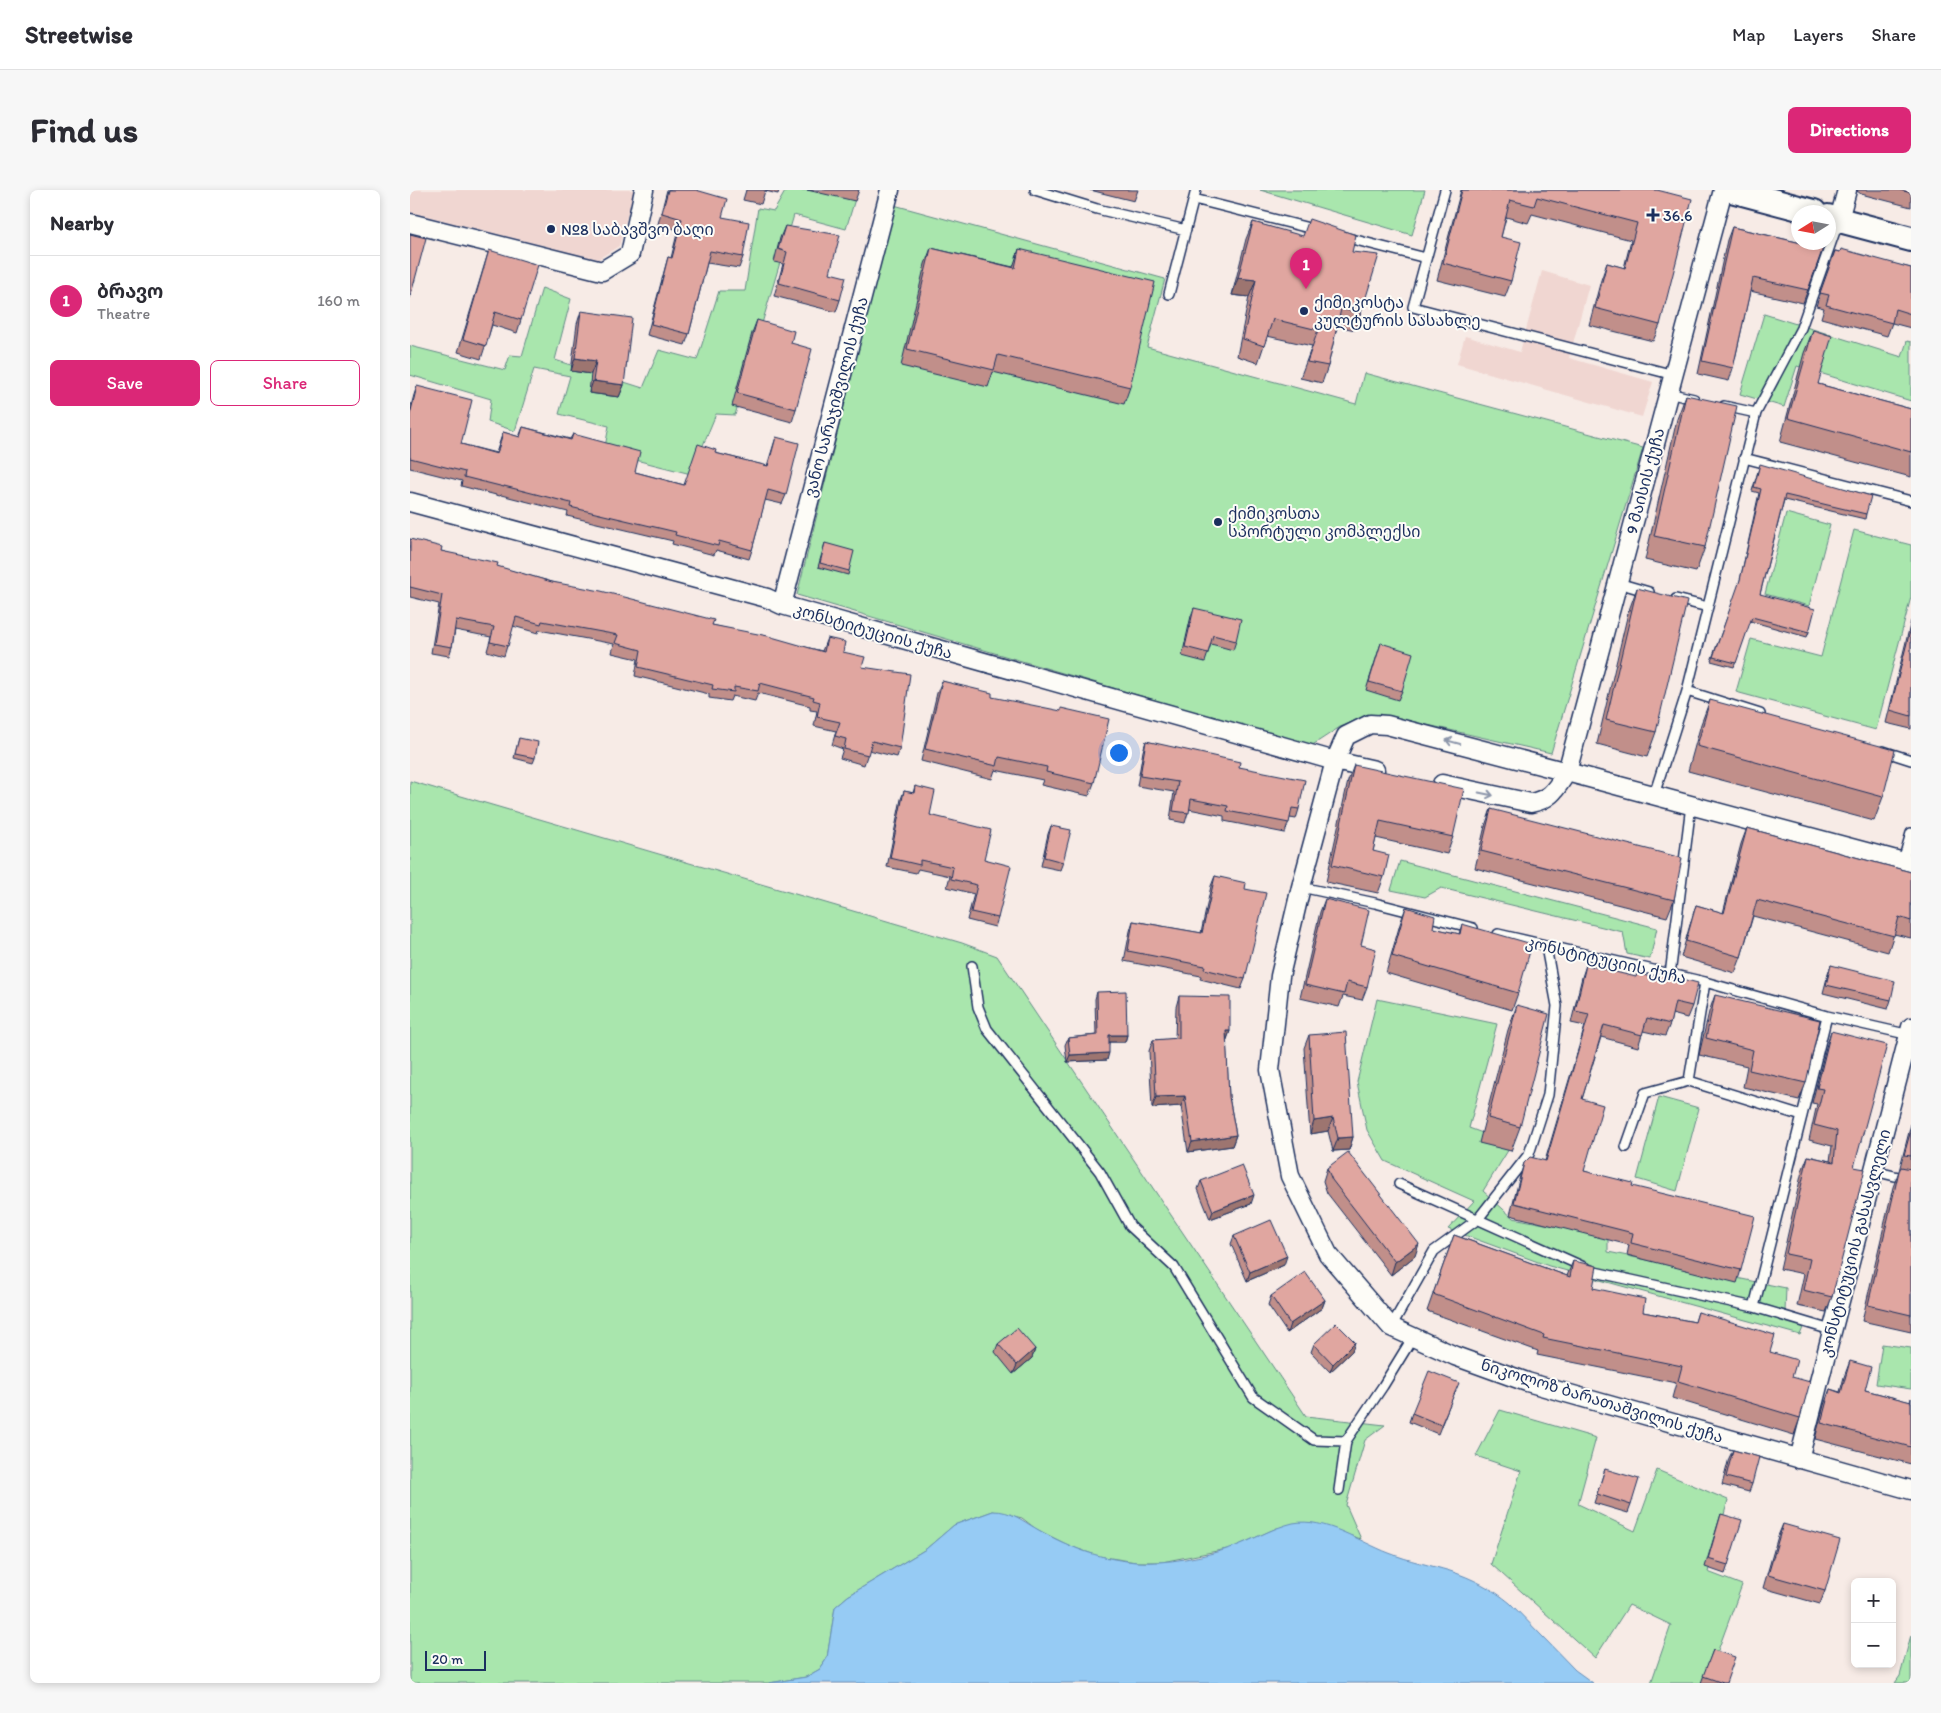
<!DOCTYPE html>
<meta charset="utf-8">
<style>
body{margin:0;font-family:Itim,"Noto Sans Georgian",sans-serif;background:#f7f7f7;color:#2b2b33}
.controls{position:absolute;right:15px;bottom:15px;display:grid;overflow:hidden;border-radius:8px;box-shadow:0 2px 8px #0003}
.controls button{width:45px;height:45px;display:grid;place-items:center;padding:0;border:0;border-bottom:1px solid #e1e1e2;background:#fff;color:#2b2b33;font:25px sans-serif}
.compass{position:absolute;left:1381px;top:15px;width:45px;height:45px;border-radius:50%;background:#fff;box-shadow:0 2px 8px #0003;rotate:259deg}
.scale{position:absolute;left:15px;bottom:12px;width:61px;box-sizing:border-box;padding-left:5px;border:2px solid #1b2f5e;border-top:0;font-size:14px;line-height:18px;white-space:nowrap;color:#1b2f5e;-webkit-text-stroke:4px #fdfcf7;paint-order:stroke}
.you{position:absolute;left:708px;top:562px;width:18px;height:18px;margin:-12px;border:4px solid #fff;border-radius:50%;background:#1a73e8;box-shadow:0 0 0 8px #1a73e833}
.badge{display:grid;place-items:center;width:32px;height:32px;border-radius:50%;background:#db2777;color:#fff;font-size:16px;font-weight:700}
.pin{position:absolute;translate:-50% -41px;filter:drop-shadow(0 1px 2px #0008)}
.pin::after{content:'';position:absolute;top:26px;width:18px;height:15px;background:inherit;clip-path:polygon(0 0,100% 0,50% 100%)}
.list{margin:0;padding:0;list-style:none}
h2{display:flex;justify-content:space-between;align-items:center;height:65px;margin:0;padding:0 20px;font-size:21px}
h2 small{font-size:16px;font-weight:400;color:#7c7c81}
.list li{display:grid;grid-template-columns:32px 1fr auto;gap:15px;align-items:center;box-sizing:border-box;height:90px;padding:0 20px;border-top:1px solid #e1e1e2}
.list b{display:block;font-size:19px;white-space:nowrap}
.list p{margin:0;font-size:16px;white-space:nowrap;color:#7c7c81}
.list em{font-size:16px;font-style:normal;color:#7c7c81}
.actions{display:flex;gap:10px;padding:15px 20px}
.actions a{flex:1;padding:11px 0;border:1px solid #db2777;border-radius:8px;text-align:center;font-size:18px;color:#db2777}
.actions .main{background:#db2777;color:#fff}
.map{position:relative;flex:none;width:1501px;height:1493px;overflow:hidden;border-radius:8px}
header{display:flex;align-items:center;gap:30px;box-sizing:border-box;height:70px;padding:0 25px;background:#fff;border-bottom:1px solid #e1e1e2}
header strong{font-size:24px}
nav{display:flex;gap:28px;margin-inline-start:auto;font-size:18px}
.intro{display:flex;align-items:center;justify-content:space-between;box-sizing:border-box;height:120px;padding:0 30px}
h1{margin:0;font-size:35px}
.button{padding:12px 22px;border-radius:8px;background:#db2777;color:#fff;font-size:18px;font-weight:700}
main{display:flex;gap:30px;padding:0 30px}
aside{flex:1;background:#fff;border-radius:8px;box-shadow:0 2px 8px #0003}
.map>svg:first-child{display:block}
</style>
<header>
<strong>Streetwise</strong>
<nav><a>Map</a><a>Layers</a><a>Share</a></nav>
</header>
<div class="intro"><h1>Find us</h1><a class="button">Directions</a></div>
<main>
<aside>
<h2>Nearby<small></small></h2>
<ul class="list">
<li><span class="badge">1</span><div><b>ბრავო</b><p>Theatre</p></div><em>160 m</em></li>
</ul>
<div class="actions"><a class="main">Save</a><a>Share</a></div>
</aside>
<div class="map">
<svg width="1501" height="1493" viewBox="0 0 1501 1493">
<rect width="100%" height="100%" fill="#f7ebe6"/>
<filter id="ink" filterUnits="userSpaceOnUse"><feTurbulence type="fractalNoise" baseFrequency=".02" numOctaves="2"/><feDisplacementMap in="SourceGraphic" scale="10" xChannelSelector="R" yChannelSelector="G"/><feConvolveMatrix kernelMatrix="1 2 1 2 8 2 1 2 1" color-interpolation-filters="sRGB"/></filter>
<g filter="url(#ink)">
<path fill="#f0d6d1" d="M0,0H224L209,56L188,69L0,22Z
M1132,81L1179,95L1159,168L1243,192L1232,227L1047,174L1055,146L1110,162Z"/>
<path fill="#a9e6ad" stroke="#628a86" d="M376,0H403L445,9L436,39L384,25L325,225L306,224L281,284L194,262L199,236L149,224L160,186L124,179L105,241L78,232L81,209L0,185V156L95,180L100,165L112,166L132,98L161,109L145,170L233,198L249,160L287,170L309,101H335L348,18L364,21Z
M850,0H1015L1002,45Z
M484,15L755,89L737,157L946,214L954,183L1233,258L1141,563L969,524L930,537L901,556L387,405Z
M1354,124L1492,167L1497,151L1501,152V211L1387,176L1374,217L1330,204Z
M1376,323L1420,335L1399,416L1355,404Z
M1444,340L1501,355V407L1466,540L1326,502L1341,449L1411,467Z
M0,591L552,753L587,766L896,1226L975,1235L955,1250L936,1315L951,1349L900,1333L867,1338L822,1358L752,1372H726L688,1366L660,1356L626,1339L612,1328L583,1321L544,1335L516,1359L438,1406L425,1417L417,1468L410,1479L396,1487L359,1493H0Z
M990,671L1247,738L1240,769L1217,764L1213,742L1031,698L1015,707L981,700Z
M967,809L1087,834L1059,938L1102,954L1073,1001L1103,1028L1198,1046V1062L1376,1098L1375,1122L1397,1128L1390,1145L1139,1076L1038,1039L1064,1011L975,971L957,940L947,892Z
M1249,907L1289,918L1267,1001L1227,989Z
M1472,1154L1501,1158V1199L1466,1194Z
M1090,1220L1186,1248L1168,1314L1225,1341L1247,1280L1318,1310L1298,1382L1332,1395L1296,1493H1241L1261,1435L1219,1415L1185,1468L1081,1374L1111,1281L1066,1266Z
M1501,1445V1493H1485L1490,1486Z"/>
<path fill="#96cbf4" stroke="#658db8" d="M583,1321C602,1321 611,1330 627,1339C637,1345 649,1351 661,1356C681,1365 704,1370 726,1372C757,1374 794,1367 823,1357C843,1350 862,1338 883,1333C915,1327 950,1352 979,1363C999,1371 1020,1375 1040,1381C1062,1388 1083,1399 1100,1413L1165,1480L1183,1493H359L396,1487L410,1479L417,1468L425,1417L438,1406L516,1359L544,1335Z"/>
<g fill="none" stroke-linecap="round" stroke-linejoin="round">
<g stroke="#1b2f5e" stroke-width="12">
<path id="lane" d="M625,0L687,19L776,40
M1035,0L1003,117L1264,185
M784,9L907,40
M934,47L1016,68
M759,104L786,0
M1258,203L1284,209
M1314,216L1346,223
M1334,268L1501,311
M1208,393L1239,402
M1266,409L1298,417
M1350,524L1277,501L1346,223L1391,138L1429,30
M1473,561L1501,570
M1244,605L1277,501
M1493,671L1501,643
M891,697L965,713L1063,738
M1088,744L1295,792L1417,826L1500,845
M562,776L568,817L577,839L690,982L720,1036L764,1077L843,1207L904,1250L936,1251
M1260,785L1281,615
M1295,792L1279,891L1392,926
M1216,957L1235,903L1279,891
M1464,981L1501,990
M989,994L1185,1082L1344,1117L1421,1140
M1344,1117L1417,826
M981,1137L1024,1061L1068,1029L1119,964L1138,905L1147,816L1136,757
M929,1300L936,1251L973,1196L1003,1147"/>
</g>
<g stroke="#1b2f5e" stroke-width="21">
<path id="street" d="M1313,0L1157,582L1501,674
M1429,29L1437,0
M0,33L192,81L220,64L234,0
M0,312L357,408L372,415L925,571L965,580
M372,415L480,0
M1032,594L1121,613C1142,609 1146,598 1157,582L977,535L960,534L936,546L925,571L891,697L870,786L860,880L880,986L918,1064L981,1137L1045,1166L1117,1192L1501,1300
M1389,1269L1501,837"/>
</g>
<g stroke="#1b2f5e" stroke-width="28">
<path id="secondary" d="M1321,0L1404,22
M1418,27L1501,49"/>
</g>
<use href="#lane" stroke="#fdfcf7" stroke-width="9"/>
<use href="#street" stroke="#fdfcf7" stroke-width="18"/>
<use href="#secondary" stroke="#fdfcf7" stroke-width="24"/>
</g>
<path fill="#c18f8a" stroke="#1b2f5e" d="M257,0H286L312,27L333,67L329,78L297,73L279,144L275,155L237,145L255,78L258,67L261,68L268,40L248,34Z
M336,0H369L368,4L355,1L351,14L333,10Z
M397,0H449L445,11Z
M680,0H728L724,11Z
M1051,0H1247L1250,135L1243,151L1179,135L1191,90L1197,73L1214,78L1221,50L1122,24L1118,33L1096,27L1091,47L1101,91L1095,107L1027,90Z
M1447,0H1501V17L1451,4L1447,1Z
M843,32L942,62L951,123L945,140L927,136L918,176L912,193L890,188L902,156L857,146L848,173L827,166L839,107L822,105L836,49Z
M375,36L420,83L430,110L426,122L364,106L373,74L364,72L370,48Z
M1322,37L1413,58L1393,113L1340,101L1323,178L1319,191L1288,184L1317,50Z
M521,58L603,77L609,59L720,197L714,214L583,182L578,197L491,176L515,74Z
M79,60L111,130L107,143L82,135L71,169L48,162L75,73Z
M1425,61L1501,78V138L1482,133L1477,146L1411,128L1414,118L1406,116Z
M171,121L214,195L209,207L179,203L181,184L161,181L167,134Z
M347,130L381,153L386,219L382,232L322,216L342,143Z
M1403,140L1408,194L1501,219V287L1370,252L1394,163Z
M7,196L51,254L86,263L93,242L109,247L113,237L160,249L163,244L225,282L274,295L305,263L357,276L366,247L376,305L372,314L355,310L342,360L339,369L306,360L304,365L262,354L263,351L157,326L158,322L91,305L90,306L51,296L52,291L0,278V220L4,205Z
M1276,205L1295,357L1286,382L1235,370L1267,229Z
M1349,278L1456,324L1455,329L1374,310L1350,404L1399,442L1397,447L1340,431L1324,477L1301,471L1329,395L1349,303L1342,301Z
M0,349L31,361L142,392L302,435L412,461L417,448L452,477L490,558L487,567L459,560L454,575L430,568L433,559L422,555L426,541L404,536L407,521L400,520V516L348,503L345,511L322,506L320,511L299,508V504L225,486L228,469L202,463L204,454L129,440L128,443L103,436L94,466L77,461L81,447L45,440L42,457L39,466L21,463L29,414L0,407Z
M415,353L439,381L438,385L408,377Z
M1227,398L1246,542L1237,567L1187,554L1218,423Z
M784,418L826,451L823,460L801,454L795,472L772,466L781,426Z
M1501,431V539L1476,533Z
M971,453L992,501L988,510L956,500Z
M532,491L582,507L684,593L679,606L631,595L633,590L585,580L582,589L511,571L527,503Z
M1300,510L1473,607L1464,631L1278,581L1291,534Z
M109,548L125,568L123,573L104,568Z
M736,551L829,577L889,619L886,629L880,628L875,643L814,631V626L779,619L775,633L760,630L764,602L727,596L733,561Z
M944,575L1043,647L1037,664L966,648L963,661L974,687L968,703L916,692L938,591Z
M505,596L520,625L574,669L588,728L585,737L557,730L564,704L537,697L540,686L508,679L506,683L477,677L491,609L494,601L503,603Z
M1081,619L1264,710L1257,727L1065,678L1075,636Z
M641,636L653,672L650,680L631,676L638,644Z
M1337,638L1501,682V748L1484,744L1478,762L1343,726L1331,767L1325,783L1271,767L1281,731L1286,715L1313,723L1331,654Z
M805,686L835,699V789L831,799L790,789L791,786L714,771L720,741L723,731L791,743L801,696Z
M915,709L951,755L957,797L952,810L933,806L929,817L890,808L910,722Z
M996,717L1023,738L1049,744L1052,734L1108,803L1102,820L976,783L990,734Z
M1176,775L1282,816L1277,828L1262,824L1260,834L1255,846L1233,841L1228,857L1191,847L1172,909L1174,981L1222,996L1331,1080L1327,1093L1217,1065L1219,1055L1100,1025L1110,986L1114,973L1135,971L1175,836L1161,833L1172,787Z
M1421,775L1481,810L1478,819L1413,803L1418,784Z
M687,802L717,845L715,852H699L697,870L657,872L655,855L658,848L686,845L685,809Z
M1305,805L1396,893L1389,910L1333,897L1337,876L1289,865L1299,822Z
M769,806L820,841L816,852L819,907L826,945L822,956L778,962L771,916L742,918L739,861L743,850L765,849L766,817Z
M1107,815L1110,937L1101,961L1069,953L1098,840Z
M1421,841L1444,977L1422,1107L1416,1122L1387,1116L1394,1084L1370,1079L1392,981L1398,966L1420,971L1422,956L1399,950L1407,914L1402,913L1416,857Z
M899,845L943,947L939,960L923,961L918,941L900,944L894,858Z
M1501,934V1142L1452,1131L1483,997L1489,981Z
M917,978L1005,1066L981,1085L917,1003L913,991Z
M791,991L841,1014L800,1029L788,999Z
M1044,1045L1157,1086L1163,1071L1183,1098L1233,1122L1285,1132L1288,1122L1360,1162L1382,1187L1390,1228L1384,1245L1262,1208L1266,1193L1127,1165L1128,1161L1017,1121Z
M824,1046L874,1075L837,1091L821,1054Z
M861,1106L915,1110L912,1118L877,1143L858,1115Z
M945,1152L942,1161L920,1182L901,1162L904,1154Z
M588,1154L625,1159L622,1168L603,1184L585,1162Z
M1440,1171L1455,1200L1500,1212L1501,1208V1274L1405,1249L1414,1215L1420,1199L1430,1202L1434,1187Z
M1045,1201L1028,1244L999,1232L1002,1223Z
M1323,1260L1342,1294L1339,1302L1312,1295L1319,1268Z
M1195,1279L1221,1315L1218,1323L1184,1313Z
M1311,1324L1318,1375L1315,1384L1295,1377Z
M1373,1334L1415,1401L1410,1414L1353,1398L1368,1346Z
M1303,1460L1316,1493H1291Z"/>
<path fill="#9d7470" stroke="#1b2f5e" d="M828,88L846,90L839,107L822,105Z
M165,168L186,171L181,184L161,181Z
M183,191L214,195L209,207L179,203Z
M816,841H820L816,852Z
M699,845H717L715,852H696Z
M699,863L697,870L657,872L660,865Z
M775,906L771,916L742,918L746,907Z
M923,928L918,941L900,944L904,931Z
M826,945L822,956L778,962L782,952Z
M943,947L939,960L923,961L928,948Z
M844,1005L841,1014L800,1029L803,1021Z
M1009,1054L1005,1066L981,1085L985,1072Z
M877,1066L874,1075L837,1091L840,1082Z
M915,1110L912,1118L877,1143L880,1134Z
M945,1152L942,1161L920,1182L923,1174Z
M625,1159L622,1168L603,1184L607,1175Z"/>
<path fill="#e0a6a0" stroke="#1b2f5e" d="M258,0H286L317,9L312,27L339,32L333,67L300,61L279,144L241,134L258,67L262,68L272,29L252,23Z
M1052,0H1247L1282,9L1250,135L1185,118L1197,73L1215,78L1227,33L1127,7L1124,16L1100,10L1091,47L1111,52L1101,91L1033,73Z
M1490,0H1501V3Z
M899,29L946,45L942,62L969,65L951,123L931,119L918,176L897,172L908,140L863,129L854,156L833,149L846,90L828,88L843,32L893,46Z
M375,36L430,45L420,83L436,87L430,110L369,93L377,62L368,59Z
M1322,37L1413,58L1398,100L1343,88L1323,178L1292,171Z
M0,44L16,48L0,108Z
M521,58L605,78L609,59L745,92L720,197L588,165L584,180L497,159Z
M1431,59L1501,78V124L1485,119L1482,133L1416,115L1419,105L1410,103L1425,61L1430,62Z
M79,60L128,75L111,130L85,122L76,156L53,149Z
M171,121L222,128L214,195L183,191L186,171L165,168Z
M347,130L384,141L381,153L402,159L386,219L327,203Z
M1403,140L1422,146L1408,194L1501,219V262L1378,228Z
M7,196L62,210L51,254L87,264L93,242L110,247L113,237L161,250L163,244L230,262L225,282L274,295L288,254L306,260L305,263L358,276L366,247L389,253L376,305L358,300L342,360L309,351L308,356L265,345L266,342L160,317L161,313L94,296V297L54,287L55,282L0,268V225Z
M1276,205L1327,216L1295,357L1244,346Z
M1350,274L1461,306L1456,324L1375,305L1350,404L1405,419L1399,442L1342,427L1326,473L1303,467L1330,390L1351,299L1344,297Z
M0,349L32,357L31,361L88,373L87,376L142,392L191,401L304,430L302,435L358,446L414,462L417,448L435,452L433,462L455,467L452,477L500,484L490,558L462,551L458,565L434,559L436,549L425,546L430,532L407,527L410,512L403,510L404,507L350,493L348,501L324,497V502L302,499L303,495L228,477L231,460L205,453L208,445L132,431L131,434L106,427L98,456L80,452L84,437L46,430L42,457L24,454L32,405L0,397Z
M415,353L444,361L439,381L410,373Z
M1227,398L1277,411L1246,542L1196,530Z
M784,418L831,429L826,451L803,445L798,463L775,457Z
M1501,437V526L1480,520Z
M971,453L1003,463L992,501L959,492Z
M532,491L582,503V507L651,521V518L699,529L684,593L636,582L637,577L589,567L587,576L515,559Z
M1300,510L1485,560L1473,607L1287,556Z
M109,548L128,552L125,568L105,564Z
M736,551L830,572L829,577L895,590L889,619L882,618L879,633L817,621L818,616L781,609L779,623L763,621L768,592L730,586Z
M944,575L1054,599L1043,647L970,631L963,661L979,665L974,687L922,675Z
M505,596L525,601L520,625L581,640L574,669L601,676L588,728L561,722L567,695L541,689L543,677L510,670V675L480,668L494,601L504,603Z
M1081,619L1272,668L1264,710L1071,661Z
M641,636L661,640L653,672L634,667Z
M1337,638L1501,682V731L1489,727L1484,746L1347,710L1331,767L1276,751L1286,715L1314,723Z
M805,686L836,693L835,699L856,703L835,789L794,779L795,776L718,761L723,731L792,743Z
M915,709L959,720L951,755L966,759L957,797L937,792L934,804L895,795Z
M996,717L1025,726L1023,738L1050,744L1052,734L1122,754L1108,803L982,766Z
M1176,775L1226,787L1227,783L1247,789L1249,783L1288,793L1282,816L1265,812L1260,834L1237,828L1232,845L1194,835L1172,909L1193,915L1174,981L1223,993L1222,996L1345,1026L1331,1080L1221,1053L1223,1043L1104,1013L1114,973L1120,967L1136,971L1179,824L1165,821Z
M1421,775L1485,791L1481,810L1416,795Z
M716,801L717,845H699V863L660,865L658,848L688,845L687,802Z
M1305,805L1410,830L1396,893L1339,880L1343,860L1296,848Z
M769,806L820,807V841H816L819,907L826,945L782,952L775,906L746,907L743,850L769,848Z
M1107,815L1139,824L1110,937L1078,928Z
M1421,841L1477,855L1444,977L1455,979L1422,1107L1393,1100L1400,1069L1376,1064L1398,966L1424,972L1427,941L1404,935L1413,899L1407,898Z
M936,842L943,947L928,948L923,928L904,931L899,845Z
M1501,940V966L1494,965Z
M938,962L1009,1054L985,1072L922,990L917,978Z
M832,975L844,1005L803,1021L791,991Z
M1491,977L1501,979V1125L1458,1115L1489,981Z
M861,1030L877,1066L840,1082L824,1046Z
M1044,1045L1160,1087L1163,1071L1187,1076L1183,1098L1235,1109L1233,1122L1285,1132L1288,1122L1365,1145L1360,1162L1387,1170L1382,1187L1400,1192L1390,1228L1268,1191L1272,1176L1133,1148L1134,1145L1023,1104Z
M895,1082L915,1110L880,1134L861,1106Z
M926,1133L945,1152L923,1174L904,1154Z
M607,1138L625,1159L607,1175L588,1154Z
M1440,1171L1461,1177L1455,1200L1501,1212V1257L1411,1233L1420,1199L1431,1203Z
M1019,1181L1049,1193L1031,1235L1002,1223Z
M1323,1260L1349,1267L1342,1294L1316,1287Z
M1195,1279L1229,1289L1221,1315L1187,1304Z
M1311,1324L1332,1330L1318,1375L1298,1369Z
M1373,1334L1430,1350L1415,1401L1358,1385Z
M1303,1460L1325,1467L1316,1493H1313L1293,1486Z"/>
<defs><path id="oneway-shaft" d="M-6 0H5M1.5-3L5.5 0L1.5 3" fill="none" stroke-width="1.6" stroke-linecap="round" stroke-linejoin="round" transform="scale(1.25)"/></defs>
<g stroke="#8c96aa">
<use href="#oneway-shaft" transform="translate(1043 552) rotate(-165)"/>
<use href="#oneway-shaft" transform="translate(1076 604) rotate(12)"/>
</g>
</g>
<g fill="#1b2f5e" stroke="#fdfcf7" stroke-width="2">
<path d="M1240.5 17.5h5v5h5v5h-5v5h-5v-5h-5v-5h5z"/>
<circle cx="141" cy="39" r="5"/>
<circle cx="894" cy="121" r="5"/>
<circle cx="808" cy="332" r="5"/>
</g>
<g text-anchor="middle" dominant-baseline="central" stroke-width="4" stroke-linejoin="round" paint-order="stroke">
<g font-size="16" fill="#1b2f5e" stroke="#fdfcf7" text-anchor="start">
<text x="1253" y="25">36.6</text>
<text x="151" y="39">№8 საბავშვო ბაღი</text>
<text x="904" y="112">ქიმიკოსტა<tspan x="904" dy="18">კულტურის სასახლე</tspan></text>
<text x="818" y="323">ქიმიკოსთა<tspan x="818" dy="18">სპორტული კომპლექსი</tspan></text>
</g>
<g font-size="16" fill="#1b2f5e" stroke="#fdfcf7">
<text transform="translate(426 207) rotate(-75)">ვანო სარაჯიშვილის ქუჩა</text>
<text transform="translate(1235 291) rotate(-75)">9 მაისის ქუჩა</text>
<text transform="translate(463 441) rotate(16)">კონსტიტუციის ქუჩა</text>
<text transform="translate(1196 770) rotate(13)">კონსტიტუციის ქუჩა</text>
<text transform="translate(1445 1053) rotate(-75)">კონსტიტუციის გასასვლელი</text>
<text transform="translate(1192 1211) rotate(17)">ნიკოლოზ ბარათაშვილის ქუჩა</text>
</g>
</g>
</svg>
<div class="controls">
<button>+</button>
<button>−</button>
</div>
<svg class="compass" viewBox="-18 -18 36 36"><path d="M0-13l5 13h-10z" fill="#e53935"/><path d="M0 13l5-13h-10z" fill="#7c7c81"/></svg>
<div class="scale">20 m</div>
<div class="you"></div>
<div class="pin badge" style="left:896px;top:99px">1</div>
</div>
</main>
